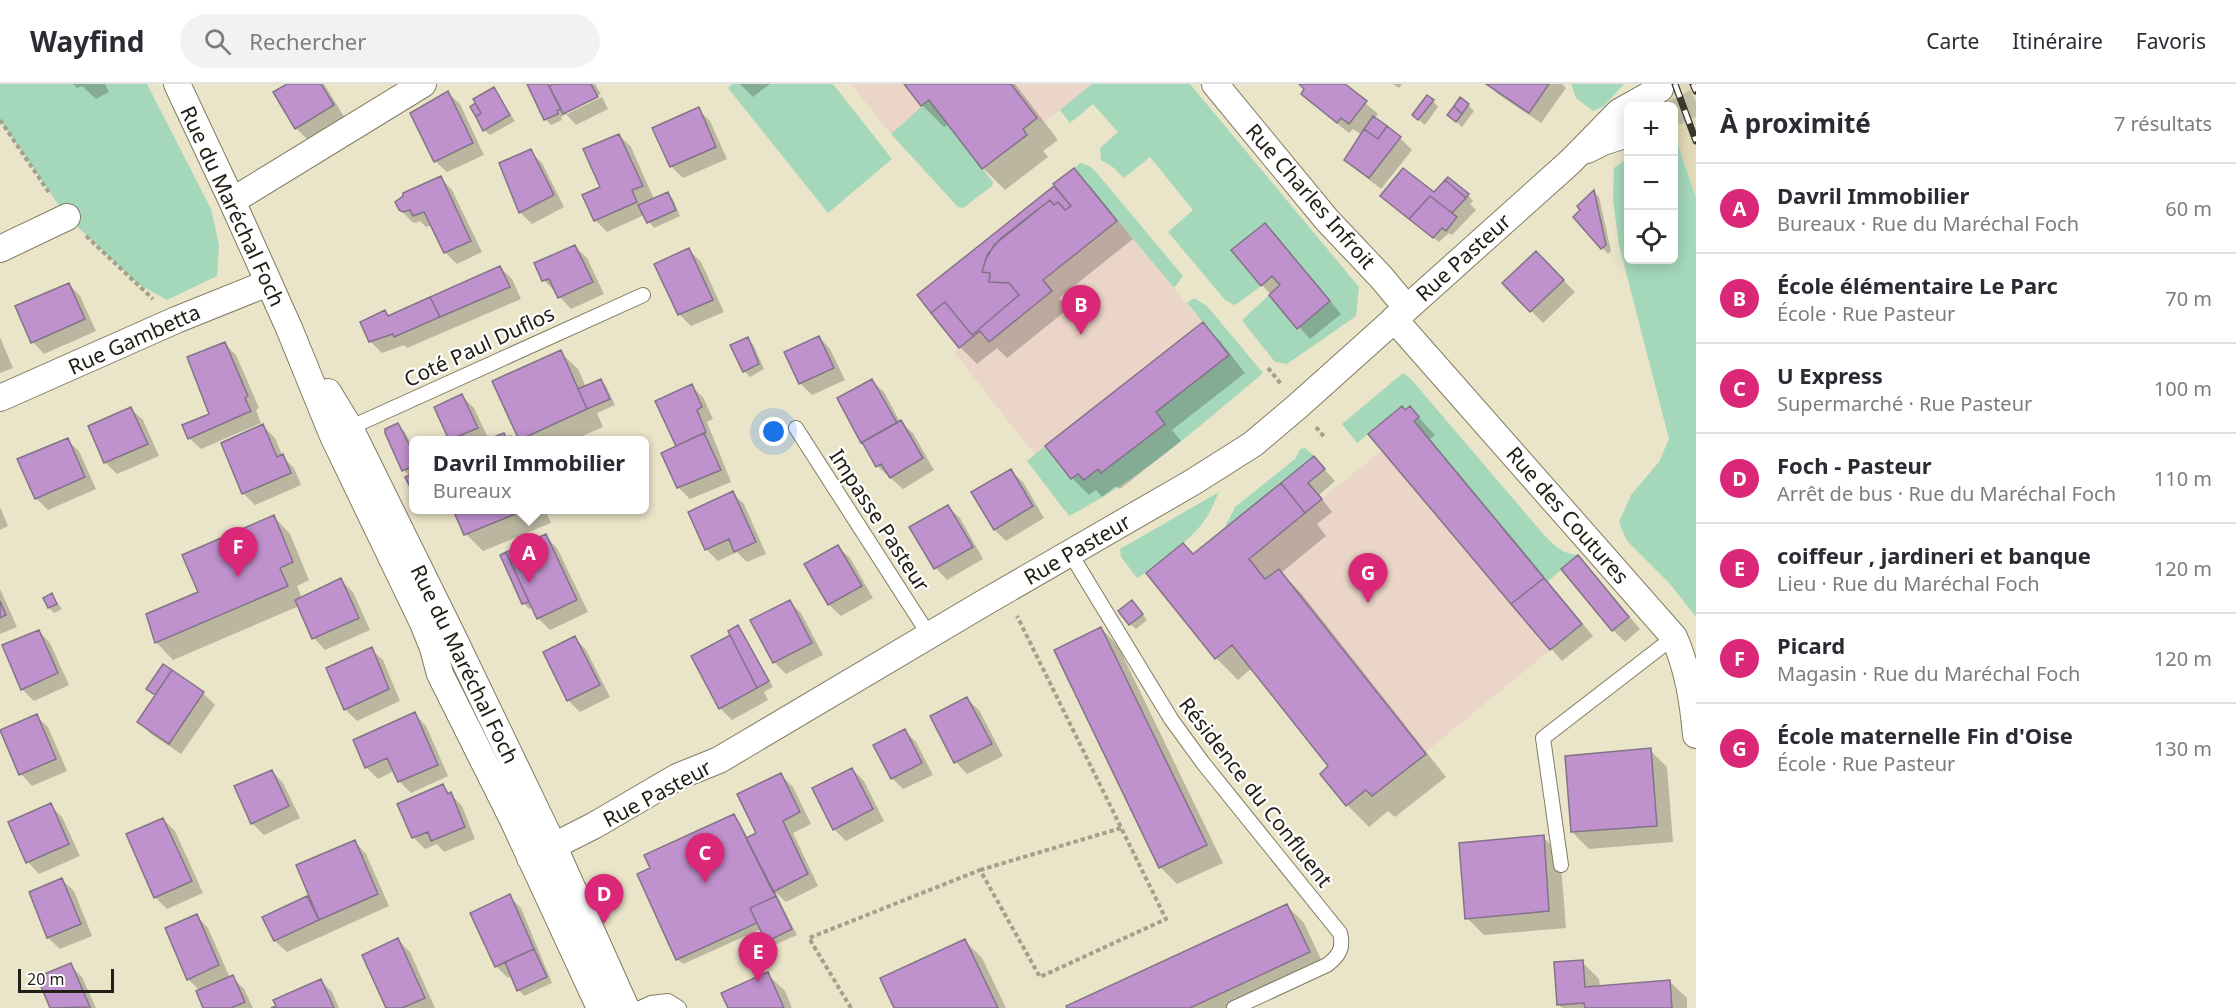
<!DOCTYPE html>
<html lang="fr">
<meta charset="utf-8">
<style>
body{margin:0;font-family:"Noto Sans",sans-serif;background:#f2f2f3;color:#2b2b33}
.controls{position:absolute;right:18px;top:18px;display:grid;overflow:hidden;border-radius:9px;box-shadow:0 3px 15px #0003}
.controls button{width:54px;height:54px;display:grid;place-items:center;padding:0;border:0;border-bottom:2px solid #e1e1e2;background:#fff;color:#2b2b33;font:30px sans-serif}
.scale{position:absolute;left:18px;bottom:15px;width:96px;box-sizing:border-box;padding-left:6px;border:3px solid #222016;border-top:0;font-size:16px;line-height:21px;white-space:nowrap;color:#222016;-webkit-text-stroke:4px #fff;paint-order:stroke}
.you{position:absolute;left:774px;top:348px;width:21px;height:21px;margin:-15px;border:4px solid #fff;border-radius:50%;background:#1a73e8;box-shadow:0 0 0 9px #1a73e833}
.badge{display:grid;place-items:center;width:39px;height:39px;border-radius:50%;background:#db2777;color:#fff;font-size:20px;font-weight:700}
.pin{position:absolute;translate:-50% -50px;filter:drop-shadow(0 2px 3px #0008)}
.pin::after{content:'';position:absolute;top:32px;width:21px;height:18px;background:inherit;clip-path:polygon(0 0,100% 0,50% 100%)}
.popup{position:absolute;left:409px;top:352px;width:240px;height:78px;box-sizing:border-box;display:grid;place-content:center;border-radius:9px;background:#fff;filter:drop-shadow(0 2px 4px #0005);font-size:20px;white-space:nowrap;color:#7c7c81}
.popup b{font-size:22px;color:#2b2b33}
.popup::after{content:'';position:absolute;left:50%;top:100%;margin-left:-12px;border:12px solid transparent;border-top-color:#fff}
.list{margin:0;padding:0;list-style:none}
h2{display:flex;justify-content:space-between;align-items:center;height:78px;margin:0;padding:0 24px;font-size:26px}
h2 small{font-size:20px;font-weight:400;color:#7c7c81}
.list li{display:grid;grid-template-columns:39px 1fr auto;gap:18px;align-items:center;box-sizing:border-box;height:90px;padding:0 24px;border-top:2px solid #e1e1e2}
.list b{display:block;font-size:22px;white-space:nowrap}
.list p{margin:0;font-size:20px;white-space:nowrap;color:#7c7c81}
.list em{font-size:20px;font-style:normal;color:#7c7c81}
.icon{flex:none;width:33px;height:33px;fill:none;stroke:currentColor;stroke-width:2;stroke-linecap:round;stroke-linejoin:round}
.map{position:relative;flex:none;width:1696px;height:924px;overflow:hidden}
header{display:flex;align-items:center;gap:36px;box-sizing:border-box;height:84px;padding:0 30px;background:#fff;border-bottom:2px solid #e1e1e2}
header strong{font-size:28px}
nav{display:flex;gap:33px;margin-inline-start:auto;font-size:21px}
.search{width:420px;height:54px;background:#f2f2f3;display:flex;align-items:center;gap:15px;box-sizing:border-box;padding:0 21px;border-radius:33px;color:#7c7c81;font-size:22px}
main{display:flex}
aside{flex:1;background:#fff}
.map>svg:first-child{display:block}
</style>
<header>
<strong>Wayfind</strong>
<div class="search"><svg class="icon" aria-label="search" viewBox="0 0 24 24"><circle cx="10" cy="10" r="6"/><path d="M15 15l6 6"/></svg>Rechercher</div>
<nav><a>Carte</a><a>Itinéraire</a><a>Favoris</a></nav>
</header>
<main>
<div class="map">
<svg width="1696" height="924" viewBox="0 0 1696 924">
<rect width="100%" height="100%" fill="#eae4c9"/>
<path fill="#e1d9b7" d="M1653,0H1696V114L1674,49V22H1662Z"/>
<path fill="#ebd5c9" d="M851,0H1117L1070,39L1060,26L1042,40L1037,34L1023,45L1027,51L982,85L929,17L891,50Z
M1074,84L1229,271L1156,328L1165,340L1101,389L1098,385L1084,396L1071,395L1044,362L1035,371L954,268L959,263L917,211Z
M1402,322H1410L1419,333L1414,337L1582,540L1372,712L1366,706L1346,722L1320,690L1328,682L1232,562L1215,575L1146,489L1183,459L1193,470L1314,372L1325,385L1308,399L1322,415L1382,366Z"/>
<path fill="#a5d8ba" d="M0,0H147L211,125L219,161L217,192L167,216L138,200L67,133L0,36Z
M732,0H833L892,75L828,129L728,4Z
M1092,0H1190L1359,203L1356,232L1287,280L1275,278L1243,238V235L1269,211L1297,245L1330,217L1265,139L1232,166L1261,202L1238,219L1234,221L1225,216L1168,148L1193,126L1150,73L1124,94L1114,84L1101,76L1100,64L1118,48L1093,20L1070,39L1060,26Z
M1571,0H1624L1604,22L1593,27L1576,14Z
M929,16L993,98L992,102L963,124L958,123L891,50Z
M1674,49L1696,114V533L1670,500L1627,457L1619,438L1631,411L1659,378L1669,355L1619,161L1613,116L1614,84L1628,74V176H1674Z
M1081,79L1091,83L1096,88L1183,192L1174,204L1074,84Z
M1194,214L1207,222L1263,289C1200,342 1142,394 1069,432L1027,377L1045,362L1071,394L1078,390L1084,396L1098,385L1102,389L1164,340L1156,328L1229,271L1187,219Z
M1403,289L1411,295L1544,451C1555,462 1563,470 1578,471L1547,498L1414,337L1419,333L1410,322L1405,326L1402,323L1357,359L1342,340Z
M1305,364L1314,372L1224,445L1235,423L1295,375L1300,365Z
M1219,408C1215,416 1212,425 1207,433C1193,454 1159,482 1137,494L1121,473L1120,465Z"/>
<path fill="#0003" d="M73,0H105L109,8L96,15L82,2L77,4Z
M290,0H324L345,34L308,56L296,44L275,9Z
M528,0H550L551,2L556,0H595L601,10L567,27V30L602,13L608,25L576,41L566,30L561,33L562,36L551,41L546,36Z
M740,0H770L753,13Z
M906,0H1015L1058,56L1043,67L1048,73L1005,106L983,84L949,40L944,43L922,21Z
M1301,0H1343L1378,30L1374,35L1400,54L1412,66L1381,105L1358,87L1346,76L1362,51L1353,45L1349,49L1314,21L1303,10L1306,5Z
M1393,0H1402L1399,4Z
M1488,0H1562L1566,4L1541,39L1498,10Z
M493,5L515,37L490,51L484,46L472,23Z
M448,9L460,20L484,71L447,88L435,77Z
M1433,17L1438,23L1425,41L1413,31Z
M1468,21L1474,27L1462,43L1449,31Z
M698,25L710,37L727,75L683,94L671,82Z
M619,51L631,63L654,115L667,109L673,115L680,132L654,144L644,131L607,148L595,136L602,104Z
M530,67L542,79L564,123L532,140L520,128Z
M1074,86L1091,103L1133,155L1059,214L1068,225L1007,274L997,264L977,280L960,263L919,211Z
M441,94L452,106L482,168L457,180L445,168L432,141L426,143L420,137L416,139L412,138L400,125Z
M1594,108L1599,113L1611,167L1608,170L1575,133Z
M1434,110L1468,111L1473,117L1470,120L1476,126L1452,151L1449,149L1439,158L1394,123L1382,112Z
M1277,153L1341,230L1310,255L1262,201Z
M575,163L587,174L604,210L571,225L544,196Z
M689,166L701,178L724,228L691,242L679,230Z
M1536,169L1575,208L1543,239L1504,199Z
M500,183L512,195L521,215L407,264L404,261L382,269L370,257L385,228L389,233Z
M69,200L80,212L96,247L44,270L33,258Z
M1202,240L1220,257L1245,289L1172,346L1181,357L1120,405L1116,402L1102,413L1096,406L1089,411L1072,394Z
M0,253L13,284L0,289Z
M819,253L830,265L845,296L812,311L800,299Z
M747,254L753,260L764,285L750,293L744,287Z
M224,259L236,271L259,324L256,326L261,339L201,365L189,354L210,330Z
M560,268L578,285L586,303L601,297L606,302L615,321L597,329L603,343L573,356H521Z
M872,297L884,308L900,338L913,349L934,386L903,405L877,382Z
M691,302L703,313L713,335L707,338L731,398L690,415L678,403V363L657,318Z
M462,312L474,324L489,356H450L436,324Z
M1410,324L1435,351L1430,355L1544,492L1511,518L1405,328Z
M131,325L143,336L159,372L117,390L105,378Z
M398,341L405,348L414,366V406L410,392L404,386Z
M263,342L275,354L283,373L294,384L301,401L255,421L244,410L223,360Z
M67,356L79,367L96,405L48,426L36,414Z
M1314,374L1335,397L1319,411L1332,428L1317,440L1326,452L1281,489L1301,509L1446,693L1395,733L1388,727L1369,743L1347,721L1322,690L1330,683L1252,584L1238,596L1216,574L1194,471Z
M1011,387L1023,398L1044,434L1006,457L995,446L973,409Z
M732,409L744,420L766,470L747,478L737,468L718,477L706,465Z
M0,423L8,442L0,446Z
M948,423L960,434L983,475L947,496L936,484L912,443Z
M455,426H545L551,439L483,467L466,450Z
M273,432L290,450L309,496L297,502L302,514L341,496L353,508L370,546L325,566L314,554L299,522L173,576L156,558Z
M545,452L557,464L588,528L550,546L538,534L533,523L529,525L524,519L502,472Z
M838,463L850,474L873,514L841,532L829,521L806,480Z
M1578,473L1640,545L1625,558L1613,546Z
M1546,495L1593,552L1562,577L1513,521Z
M0,505L17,543L0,550Z
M52,511L62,525L54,529L49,524Z
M790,518L801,529L823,571L786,590L774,578Z
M1137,523L1147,536L1136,545L1130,540Z
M738,543L743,549L773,603L764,608L768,616L732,636L720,624L730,553L735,558Z
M1101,544L1118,562L1223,779L1177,800L1160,783Z
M39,547L50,559L69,601L34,617L22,605Z
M575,554L586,566L610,613L580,628L568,616Z
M371,565L383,576L400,617L357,637L345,625Z
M163,582L203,609L215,621L181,670L151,650L139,638L156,612L154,610Z
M967,615L979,626L1003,672L967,690L956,678L932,632Z
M415,630L426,642L448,692L411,709L399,697L394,687L378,695L366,683Z
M36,632L48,643L67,687L32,702L21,690L2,647Z
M905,647L916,658L933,691L903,705L892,694Z
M1650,666L1667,683L1673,758L1589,765L1572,748Z
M852,685L864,697L884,737L846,757L834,745Z
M272,687L283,699L300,734L264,751L252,739Z
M781,691L793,703L811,740L793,749L818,802L786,818L775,808L797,851L772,862L767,857L761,845L683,880L677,875L652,785L734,731L739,737L748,754L758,750Z
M443,702L462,722L475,755L444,768L437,760L425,765L413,753Z
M50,721L62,733L80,772L39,790L28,778Z
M163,735L175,747L203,809L167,825L155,813Z
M1543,753L1560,770L1566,844L1484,851L1467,834Z
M355,758L366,770L389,822L287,868L275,857L264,833L309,812Z
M62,796L74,807L92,852L60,865L48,854L31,809Z
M509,812L521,824L552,899L524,912L519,906L512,892L508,894L496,882Z
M1287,822L1304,839L1326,886L1243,924H1069Z
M197,832L208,844L230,894L232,893L244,905L253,924H205L200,907L188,895Z
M398,856L410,868L435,924H388Z
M965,857L982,874L1006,924H896Z
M1582,878L1599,895L1600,903L1669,897L1687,914V924H1562L1558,920Z
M70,881L82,893L96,924H51L39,894Z
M767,890L785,907L792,924H730Z
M321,897L332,908L339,924H274Z"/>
<path fill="#bf91cd" stroke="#837388" stroke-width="1.5" d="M287,0H321L334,21L295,45L273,8Z
M527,0H548L561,25L557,27L558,30L544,36Z
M553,0H591L598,13L563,30L549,2Z
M904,0H1011L1037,34L1023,45L1027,51L982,85L929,16L921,22Z
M1299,0H1345L1367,17L1349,40L1341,34L1337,39L1301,10L1304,5Z
M1486,0H1549L1529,29Z
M494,3L510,31L483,47L476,33L481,29L473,15Z
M448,7L473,59L434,78L410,29Z
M1427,11L1434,16L1418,36L1412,31Z
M1460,13L1469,20L1462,30L1454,22Z
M475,19L481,29L476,33L470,23Z
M1454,22L1462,30L1456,38L1447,31Z
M699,23L716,63L670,83L652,44Z
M1373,32L1387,42L1378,55L1364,45Z
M1387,42L1401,53L1369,94L1344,76L1364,45L1378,55Z
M619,50L643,102L632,106L637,118L594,137L582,111L600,103L583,65Z
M531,65L554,111L519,129L499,79Z
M1074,84L1117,137L1043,196L1052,207L989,258L980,247L959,264L931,229L945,218L972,251L1019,211L1009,199L989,198L990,189L982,188L987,171L1000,155L1050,116L1054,121L1058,118L1065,126L1071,122L1053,100Z
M1403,84L1434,108L1445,96L1466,114L1452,129L1430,112L1409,135L1380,112Z
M441,92L471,157L444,169L424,128L413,132L410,126L403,128L399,126L395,118L403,112V109Z
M1448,93L1469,110L1466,114L1445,96Z
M1054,102L1071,122L1065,126L1058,118L1054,121L1050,116L994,161L985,177L982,188L990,189L989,198L1009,199L1019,211L972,251L945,218L931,229L917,211Z
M1594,106L1606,161L1601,165L1573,133L1580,126L1577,122Z
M668,108L676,126L647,139L638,121Z
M1430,112L1457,133L1446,147L1442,144L1433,154L1409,135Z
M1265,139L1330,217L1297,245L1269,211L1280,201L1272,192L1261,202L1231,166Z
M575,161L593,198L558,214L549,195L542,197L534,179Z
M689,164L713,216L678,231L654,180Z
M1536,167L1564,196L1530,228L1502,199Z
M500,182L510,203L440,233L430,213Z
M69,199L85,235L31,259L15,222Z
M430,213L440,233L394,253L393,250L369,258L360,238L385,226L388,232Z
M1203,238L1229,271L1156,328L1165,340L1101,389L1098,385L1084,396L1078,390L1071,395L1045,362Z
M819,252L834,284L799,300L784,268Z
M748,253L759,280L743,288L730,261Z
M225,258L248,312L245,314L251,327L188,355L182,341L209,330L187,273Z
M561,266L587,325L519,356L492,297Z
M601,295L610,315L587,325L578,305Z
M872,295L897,339L861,359L837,314Z
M692,300L702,323L697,326L706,348L676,362L655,317Z
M462,310L478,344L449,356L434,323Z
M1402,322L1405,326L1410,322L1419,333L1414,337L1544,494L1511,520L1368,350Z
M131,323L148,360L104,379L88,342Z
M901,336L923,374L890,394L881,380L876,383L862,358Z
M398,339L414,370V388L411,383L402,387L385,349V345Z
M263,340L277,373L283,370L291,389L242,410L221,359Z
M504,349L506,353L511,352L513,356H486Z
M704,349L721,386L677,404L661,369Z
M68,354L85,393L35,415L17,375Z
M1314,372L1325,385L1308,399L1322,415L1305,429L1281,399Z
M1011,385L1033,422L994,446L971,408Z
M414,389V404L411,405L405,393Z
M1281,399L1305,429L1249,475L1265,495L1279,485L1426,670L1372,712L1366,706L1346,722L1320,690L1328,682L1232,561L1215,575L1146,489L1183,459L1193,470Z
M733,407L756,458L734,468L729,455L705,466L688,428Z
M948,421L973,463L934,485L909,443Z
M453,426H525L464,451Z
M274,431L293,478L280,484L288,502L155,559L146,530L198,508L182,471Z
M546,450L577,516L537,535L506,468Z
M838,461L862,502L828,521L804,480Z
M506,468L529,518L522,520L500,471Z
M1578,471L1629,533L1612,547L1561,485Z
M341,494L359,534L312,555L295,516Z
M1544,494L1582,540L1550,566L1511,520Z
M52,509L57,520L48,524L43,514Z
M790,516L812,559L773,579L750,536Z
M1132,516L1143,530L1129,541L1118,527Z
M0,517L6,531L0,534Z
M738,541L769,597L757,604L728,547Z
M1101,543L1207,761L1159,784L1054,566Z
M39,546L58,589L21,606L2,561Z
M730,551L757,604L719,625L691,572Z
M575,552L600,601L567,617L543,568Z
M372,563L389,605L344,626L326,584Z
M163,580L172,586L155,611L146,605Z
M172,586L204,608L169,660L137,638Z
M967,613L992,660L954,679L930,632Z
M415,628L438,681L398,698L387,674L365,684L353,656Z
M37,630L56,675L19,691L0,646Z
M905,645L922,679L891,695L873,661Z
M1651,664L1657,742L1571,748L1565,672Z
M852,684L873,725L833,746L812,704Z
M272,686L289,722L251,740L234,702Z
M781,689L800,728L783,737L808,790L773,808L746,754L756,749L737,710Z
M443,700L448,710L451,708L465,743L431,757L428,748L412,754L397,720Z
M51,719L69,760L26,779L8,738Z
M734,730L776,812L750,824L757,839L676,876L637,790L650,784L644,771Z
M163,734L192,797L154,814L126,750Z
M1544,751L1549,827L1465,835L1459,759Z
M355,756L378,810L319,836L296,781Z
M62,794L81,840L47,854L29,808Z
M510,810L534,865L495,883L470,829Z
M307,812L319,836L274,857L262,833Z
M776,812L792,845L766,858L750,824Z
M1287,820L1310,868L1190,924H1067L1066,922Z
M197,830L219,881L187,896L165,844Z
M398,854L425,914L402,924H386L362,871Z
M965,855L998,924H894L880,894Z
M534,865L547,893L517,907L505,878Z
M1583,876L1585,903L1670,896L1672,924H1585L1584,919L1557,921L1554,878Z
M71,879L90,923L50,924L37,893Z
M768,888L784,924H728L721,909Z
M233,891L245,918L231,924H203L196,907Z
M321,895L334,924H271L276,922L273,916Z"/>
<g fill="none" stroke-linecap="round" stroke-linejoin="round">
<path stroke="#c2bda5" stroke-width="26" stroke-dasharray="26 13" stroke-linecap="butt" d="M1674,29L1696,18"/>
<g stroke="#817b62" stroke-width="16">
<path id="service" d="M796,344L929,551
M347,345L643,211
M1070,469L1171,635L1203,679L1340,849C1344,864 1339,872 1327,881L1234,924
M1561,781L1543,654L1674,553
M640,924L651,919L668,917L679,924"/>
</g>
<g stroke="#817b62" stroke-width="28">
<path id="minor" d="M177,0L232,117L289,244L333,352L423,539L433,564L440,590L513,736L600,924
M1215,0L1327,136L1381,193L1406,223
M1587,66L1603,58L1628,50
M232,117L423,0
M0,165L67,133
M1394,235L1674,553C1688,585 1693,617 1696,651
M328,308L350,344L453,553L554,763L626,924
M0,314L176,236L268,199
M530,774L595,741L677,693L719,676L982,520L1193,398L1253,360L1299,321L1570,78L1619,28L1660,5"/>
</g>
<path stroke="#a5a08b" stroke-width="4" stroke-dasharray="4.5 3" stroke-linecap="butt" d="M0,36L50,110
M86,152L153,215
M1268,284L1281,300
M1316,343L1325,354
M980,786L1121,744
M851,924L809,854L980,786L1040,893L1166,835L1017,532"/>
<use href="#service" stroke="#fff" stroke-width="14"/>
<use href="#minor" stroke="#fff" stroke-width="26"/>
<g stroke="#3b392d" stroke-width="7">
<path id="rail" d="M1675,0L1696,57
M1693,0L1696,7"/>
</g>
<use href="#rail" stroke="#fff" stroke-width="4.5" stroke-dasharray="14" stroke-linecap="butt"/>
</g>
<g text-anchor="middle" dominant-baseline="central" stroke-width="4.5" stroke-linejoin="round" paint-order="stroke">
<g font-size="21" fill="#222016" stroke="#fff">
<text transform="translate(1311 112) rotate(49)">Rue Charles Infroit</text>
<text transform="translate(233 122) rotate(65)">Rue du Maréchal Foch</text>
<text transform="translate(1463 173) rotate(-42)">Rue Pasteur</text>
<text transform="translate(134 255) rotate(-24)">Rue Gambetta</text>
<text transform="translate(479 262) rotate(-25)">Coté Paul Duflos</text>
<text transform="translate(1568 431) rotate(49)">Rue des Coutures</text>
<text transform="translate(880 436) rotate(57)">Impasse Pasteur</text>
<text transform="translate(1077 465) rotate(-30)">Rue Pasteur</text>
<text transform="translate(465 580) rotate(64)">Rue du Maréchal Foch</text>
<text transform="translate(1256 708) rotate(52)">Résidence du Confluent</text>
<text transform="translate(657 709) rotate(-28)">Rue Pasteur</text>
</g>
</g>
</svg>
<div class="controls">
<button>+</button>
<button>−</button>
<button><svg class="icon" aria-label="locate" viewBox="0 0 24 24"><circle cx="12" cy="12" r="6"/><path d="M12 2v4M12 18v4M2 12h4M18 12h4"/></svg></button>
</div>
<div class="scale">20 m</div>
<div class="you"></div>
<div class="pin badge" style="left:529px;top:499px">A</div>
<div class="popup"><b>Davril Immobilier</b>Bureaux</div>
<div class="pin badge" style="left:1081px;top:251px">B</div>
<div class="pin badge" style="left:705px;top:799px">C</div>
<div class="pin badge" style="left:604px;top:840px">D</div>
<div class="pin badge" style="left:758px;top:898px">E</div>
<div class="pin badge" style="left:238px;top:493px">F</div>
<div class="pin badge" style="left:1368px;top:519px">G</div>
</div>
<aside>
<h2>À proximité<small>7 résultats</small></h2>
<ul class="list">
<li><span class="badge">A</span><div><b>Davril Immobilier</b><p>Bureaux · Rue du Maréchal Foch</p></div><em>60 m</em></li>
<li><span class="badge">B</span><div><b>École élémentaire Le Parc</b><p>École · Rue Pasteur</p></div><em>70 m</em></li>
<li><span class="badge">C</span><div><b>U Express</b><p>Supermarché · Rue Pasteur</p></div><em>100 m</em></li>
<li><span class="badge">D</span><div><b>Foch - Pasteur</b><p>Arrêt de bus · Rue du Maréchal Foch</p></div><em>110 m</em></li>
<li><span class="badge">E</span><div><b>coiffeur , jardineri et banque</b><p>Lieu · Rue du Maréchal Foch</p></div><em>120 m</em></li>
<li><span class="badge">F</span><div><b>Picard</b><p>Magasin · Rue du Maréchal Foch</p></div><em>120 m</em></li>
<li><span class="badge">G</span><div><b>École maternelle Fin d'Oise</b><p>École · Rue Pasteur</p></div><em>130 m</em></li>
</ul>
</aside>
</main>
